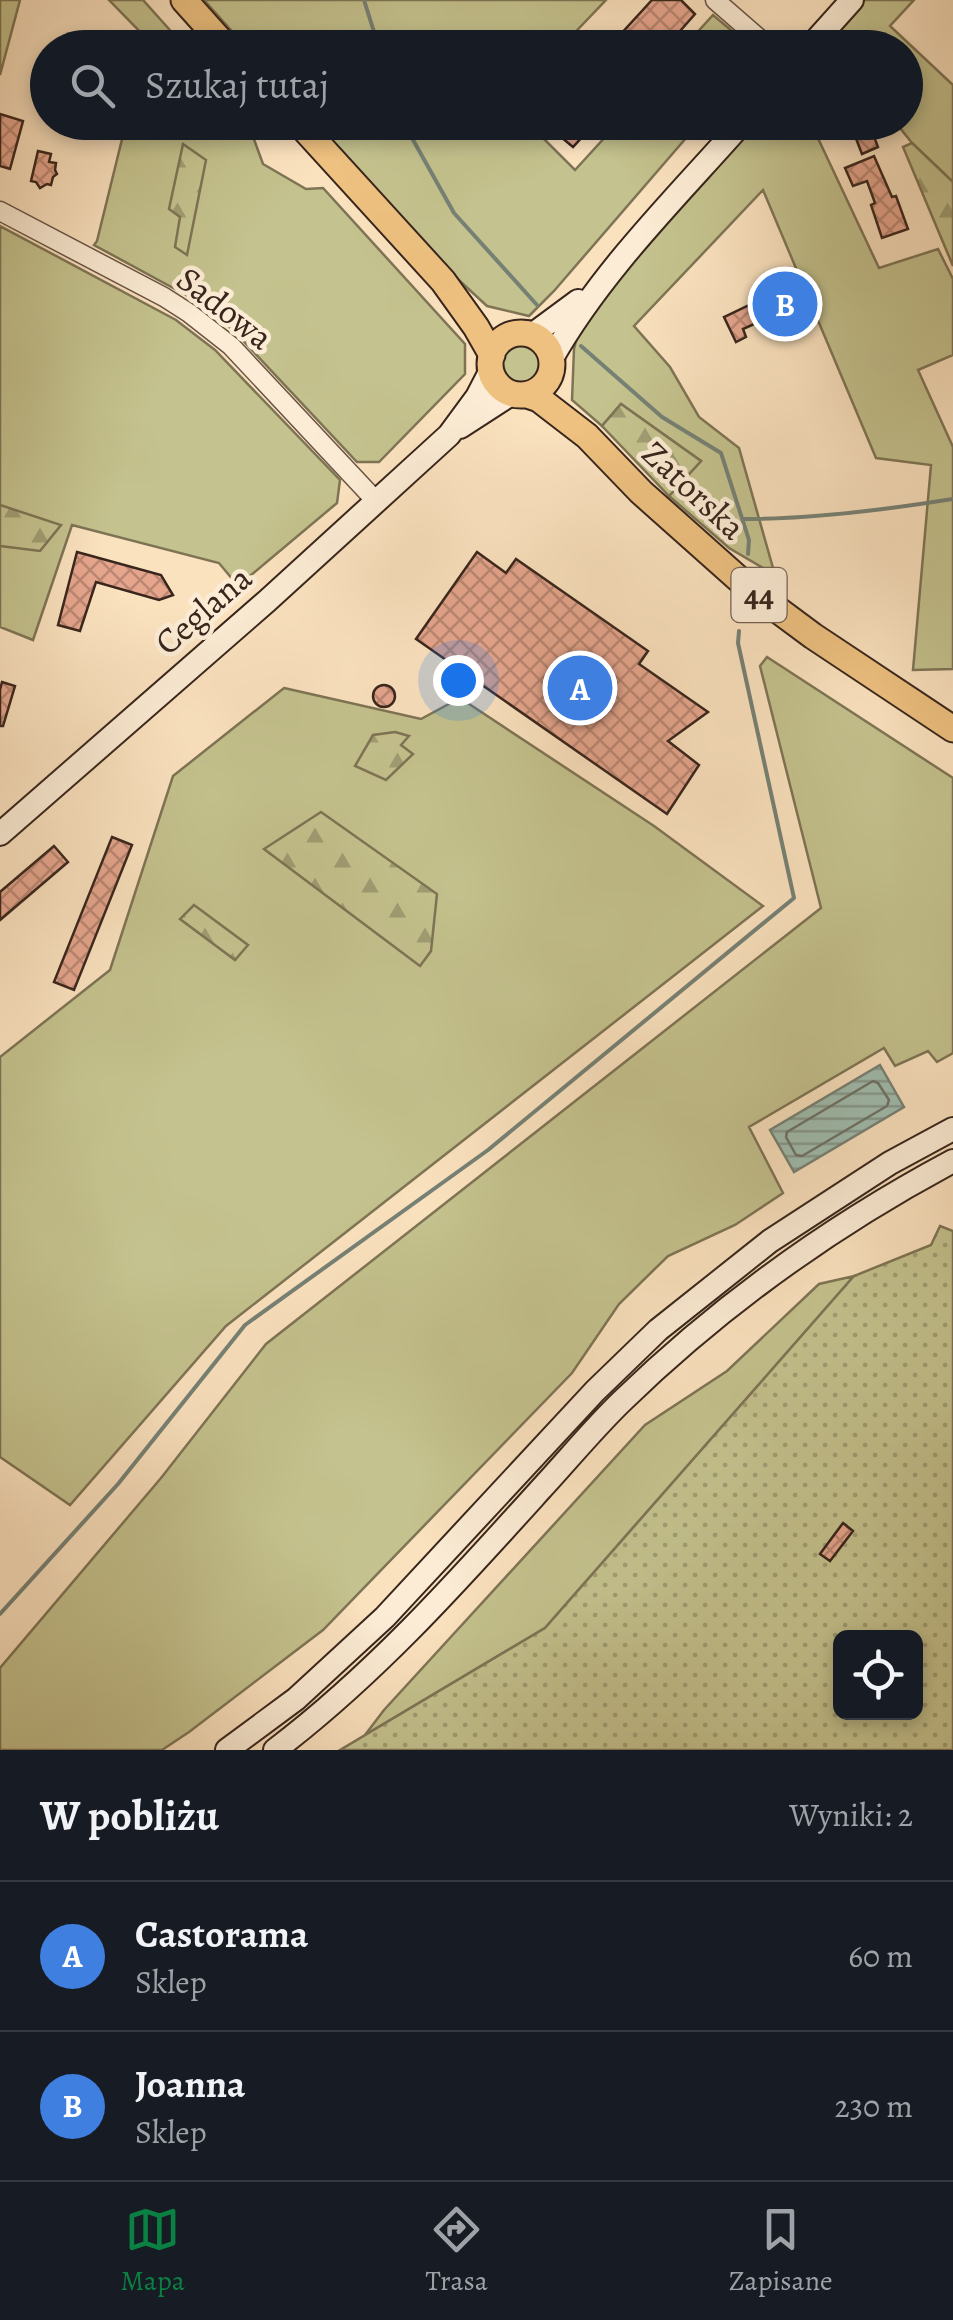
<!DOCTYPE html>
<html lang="pl">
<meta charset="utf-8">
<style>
body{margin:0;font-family:Alegreya,serif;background:#20242c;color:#f1f3f6}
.controls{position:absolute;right:30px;bottom:30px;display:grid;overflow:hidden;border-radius:15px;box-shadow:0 5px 15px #0003}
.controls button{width:90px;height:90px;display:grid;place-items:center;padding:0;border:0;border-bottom:2px solid #363941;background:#171b24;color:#f1f3f6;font:50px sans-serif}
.you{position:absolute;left:458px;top:680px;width:35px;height:35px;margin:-25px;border:8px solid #fff;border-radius:50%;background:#1a73e8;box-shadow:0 0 0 15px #1a73e833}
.badge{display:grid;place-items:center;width:65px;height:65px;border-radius:50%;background:#0b8043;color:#fff;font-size:32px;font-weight:700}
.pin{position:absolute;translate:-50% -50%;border:5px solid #fff;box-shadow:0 2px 10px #0006}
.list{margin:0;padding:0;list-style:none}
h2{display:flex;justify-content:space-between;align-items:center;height:130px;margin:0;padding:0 40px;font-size:42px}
h2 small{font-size:32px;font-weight:400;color:#9ea1a6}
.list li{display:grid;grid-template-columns:65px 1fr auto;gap:30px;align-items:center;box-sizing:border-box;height:150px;padding:0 40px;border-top:2px solid #363941}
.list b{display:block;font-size:38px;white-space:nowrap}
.list p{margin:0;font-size:32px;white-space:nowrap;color:#9ea1a6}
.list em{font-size:32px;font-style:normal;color:#9ea1a6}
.icon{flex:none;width:55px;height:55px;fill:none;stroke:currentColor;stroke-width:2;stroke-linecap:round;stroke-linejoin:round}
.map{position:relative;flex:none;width:953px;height:1750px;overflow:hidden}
.search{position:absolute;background:#171b24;box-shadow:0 5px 15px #0003;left:30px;right:30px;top:30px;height:110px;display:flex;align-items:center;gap:25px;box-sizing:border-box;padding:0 35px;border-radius:55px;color:#9ea1a6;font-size:38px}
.sheet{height:430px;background:#171b24}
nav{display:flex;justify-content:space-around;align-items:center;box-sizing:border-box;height:140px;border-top:2px solid #363941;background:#171b24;font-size:28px;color:#9ea1a6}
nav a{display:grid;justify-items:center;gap:5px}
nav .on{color:#0b8043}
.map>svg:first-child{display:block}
</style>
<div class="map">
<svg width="953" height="1750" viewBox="0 0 953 1750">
<defs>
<pattern id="forest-firs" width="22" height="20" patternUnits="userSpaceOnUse" patternTransform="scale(2.5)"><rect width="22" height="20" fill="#c4c28e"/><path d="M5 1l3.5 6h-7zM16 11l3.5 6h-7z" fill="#a09d73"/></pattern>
<pattern id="garden-dots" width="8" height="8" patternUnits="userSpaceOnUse" patternTransform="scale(2.5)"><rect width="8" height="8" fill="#c4c28e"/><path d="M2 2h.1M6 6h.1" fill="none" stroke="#a09d73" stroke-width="1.8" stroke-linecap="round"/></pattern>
<pattern id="water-rules" width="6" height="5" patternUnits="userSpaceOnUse" patternTransform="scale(2.5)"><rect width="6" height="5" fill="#9fbeb1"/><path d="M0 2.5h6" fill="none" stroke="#839a8f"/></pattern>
<pattern id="building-cross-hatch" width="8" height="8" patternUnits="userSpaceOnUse" patternTransform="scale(2.5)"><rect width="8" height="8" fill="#e6a68e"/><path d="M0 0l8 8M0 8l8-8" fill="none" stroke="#bb8773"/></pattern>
</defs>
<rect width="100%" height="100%" fill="#fbe2bf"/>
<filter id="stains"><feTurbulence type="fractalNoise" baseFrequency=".002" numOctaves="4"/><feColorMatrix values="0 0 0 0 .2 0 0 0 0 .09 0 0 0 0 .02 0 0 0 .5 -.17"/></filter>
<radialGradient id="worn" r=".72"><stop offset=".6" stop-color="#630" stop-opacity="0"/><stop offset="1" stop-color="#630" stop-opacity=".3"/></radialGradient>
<path fill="#c4c28e" stroke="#7e7455" stroke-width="2.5" d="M0,0H20L0,75Z
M109,0H143L185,47H144L146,38Z
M204,0H606L561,47L247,48Z
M863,0H914L890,26L953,85V182L912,143L896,123L906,122V48H820Z
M713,15L751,47H684Z
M126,123H248L263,164L306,189L323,188L465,344V374L379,462H357L232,329L197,301L94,245L97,241Z
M315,123H528L575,170L618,123H699L554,291L529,316L487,306L449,271Z
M753,123H827L816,134L879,268L938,249L953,279V355L918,370L953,447V669L913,670L931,465L876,458L763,190L634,326L670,367L699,417L739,448L775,575L729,548L669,496L701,461L621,404L602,426L572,400L574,349L579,329L664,222Z
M0,226L176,320L215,350L340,480L337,503L238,586L219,563L72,525L33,640L0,627Z
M499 364a21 21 0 1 1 42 0a21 21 0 1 1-42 0Z
M767,657L953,778V1053L937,1062L928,1051L895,1066L884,1048L749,1127L783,1193L735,1225L668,1256L619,1304L572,1373L323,1630L189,1732L162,1750H0V1668L161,1478L266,1344L821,908L760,666Z
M284,688L421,719L460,698L654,826L763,906L226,1326L70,1505L0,1457V1057L110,970L173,776Z
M854,1276L545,1628L365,1735L384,1710L645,1425L727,1371L819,1284Z"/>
<path fill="url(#forest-firs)" stroke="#7e7455" stroke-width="2.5" d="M912,143L953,182V266L903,147Z
M183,144L206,160L187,255L175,247L180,217L169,209Z
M621,404L701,461L669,496L602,426Z
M0,505L61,525L40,551L0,546Z
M395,732L409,736L401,745L413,754L386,780L355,766L373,735Z
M321,812L437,894L431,951L420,966L264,849Z
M194,905L248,945L235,960L180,919Z"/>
<path fill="url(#garden-dots)" stroke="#7e7455" stroke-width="2.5" fill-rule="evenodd" d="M940,1226L953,1231V1750H340L545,1628L854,1276L931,1245ZM840,1638H916V1712H840Z"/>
<path fill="url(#water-rules)" stroke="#768175" stroke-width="2.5" d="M880,1065L904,1107L794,1172L770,1130Z"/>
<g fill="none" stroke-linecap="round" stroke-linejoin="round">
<path stroke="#6c7266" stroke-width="2.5" d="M873,1081L878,1083L889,1100L887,1106L802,1156L796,1155L786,1137L787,1132Z"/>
<path stroke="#768175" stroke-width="4" d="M364,0L379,48
M403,122L454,213L537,305
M581,346L662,417L721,453L749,540L748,554
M744,519C814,519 884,510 953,499
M0,1614L118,1484L245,1325L488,1150L794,898L738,643L739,631"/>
</g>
<path fill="url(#building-cross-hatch)" stroke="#38251c" stroke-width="2.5" d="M652,0H681L695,14L665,48H608Z
M0,114L23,121L10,169L0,166Z
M543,122H596L573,147Z
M871,129L878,147L862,154L855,136Z
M38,151L51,154L49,162L56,163L55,170L57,174L53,177L51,185L47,184L40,188L36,182L31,181Z
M874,156L892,197L896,196L908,229L882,238L871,205L875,203L867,181L853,186L845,168Z
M789,286L797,305L743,329L746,337L736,342L724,317Z
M77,552L161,575L173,595L159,600L96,582L80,631L58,625Z
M477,552L506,573L516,559L648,651L639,664L708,712L668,741L699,765L667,814L416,639Z
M2,682L15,686L3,726H0V690Z
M373 696a11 11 0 1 1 22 0a11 11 0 1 1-22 0Z
M112,837L132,845L74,990L54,982Z
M54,846L68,862L0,920V892Z
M843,1523L853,1531L830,1561L820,1554Z"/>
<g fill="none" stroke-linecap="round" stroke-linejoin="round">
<g stroke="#695445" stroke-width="21">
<path id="street" d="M715,0L770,48
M0,211L164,297L189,313L231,346L376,501"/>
</g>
<g stroke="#38251c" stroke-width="26">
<path id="secondary" d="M809,48L852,0
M532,335L578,301
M552,358C602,270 676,198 743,122
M460,427L511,394
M0,834L267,601L449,435L477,397L491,370
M227,1750L296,1699L385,1617L595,1391L658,1330L770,1241L890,1163L953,1129
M275,1750C374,1675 457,1582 540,1490C567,1461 593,1429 622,1401C720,1306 833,1225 953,1161"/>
</g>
<g stroke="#38251c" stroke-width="29">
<path id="primary" d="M184,0L227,48
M298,122L443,281L476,327L492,355
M490 364a31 31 0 1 1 62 0a31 31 0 1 1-62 0Z
M527,395L539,399L587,436L641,492L751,590L813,636L953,729"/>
</g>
<use href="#street" stroke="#fcecd5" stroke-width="18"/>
<use href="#secondary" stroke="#fcecd5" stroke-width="22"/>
<use href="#primary" stroke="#eec180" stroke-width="25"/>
</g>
<g text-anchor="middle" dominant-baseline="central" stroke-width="9" stroke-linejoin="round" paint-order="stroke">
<rect fill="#fcecd5" stroke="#736154" stroke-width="2.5" x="731.5" y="568" width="55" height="54" rx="8"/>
<g font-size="32" font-weight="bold" fill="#38251c">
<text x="759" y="595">44</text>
</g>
<g font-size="35" fill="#38251c" stroke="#fcecd5">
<text transform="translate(225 308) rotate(38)">Sadowa</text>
<text transform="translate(694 490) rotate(43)">Zatorska</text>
<text transform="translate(203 610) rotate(-41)">Ceglana</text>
</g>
</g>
<rect width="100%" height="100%" filter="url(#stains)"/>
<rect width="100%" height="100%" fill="url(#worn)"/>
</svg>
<div class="controls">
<button><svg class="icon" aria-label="locate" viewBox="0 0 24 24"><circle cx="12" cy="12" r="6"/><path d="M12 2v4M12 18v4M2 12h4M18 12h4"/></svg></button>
</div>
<div class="you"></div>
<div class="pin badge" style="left:580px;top:688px;background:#3f7fe0">A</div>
<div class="pin badge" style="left:785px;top:304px;background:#3f7fe0">B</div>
<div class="search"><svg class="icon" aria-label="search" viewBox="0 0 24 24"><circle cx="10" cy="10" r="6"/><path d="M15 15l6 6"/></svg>Szukaj tutaj</div>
</div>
<section class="sheet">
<h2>W pobliżu<small>Wyniki: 2</small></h2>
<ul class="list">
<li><span class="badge" style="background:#3f7fe0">A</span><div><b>Castorama</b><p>Sklep</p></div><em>60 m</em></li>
<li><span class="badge" style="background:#3f7fe0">B</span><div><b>Joanna</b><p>Sklep</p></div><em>230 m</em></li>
</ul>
</section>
<nav>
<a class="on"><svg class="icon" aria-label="map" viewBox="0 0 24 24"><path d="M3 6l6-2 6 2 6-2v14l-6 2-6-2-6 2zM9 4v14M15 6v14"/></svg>Mapa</a>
<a><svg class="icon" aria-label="directions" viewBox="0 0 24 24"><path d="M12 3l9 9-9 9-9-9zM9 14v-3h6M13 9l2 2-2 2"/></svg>Trasa</a>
<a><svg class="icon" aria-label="saved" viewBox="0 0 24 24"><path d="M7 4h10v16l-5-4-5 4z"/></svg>Zapisane</a>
</nav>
